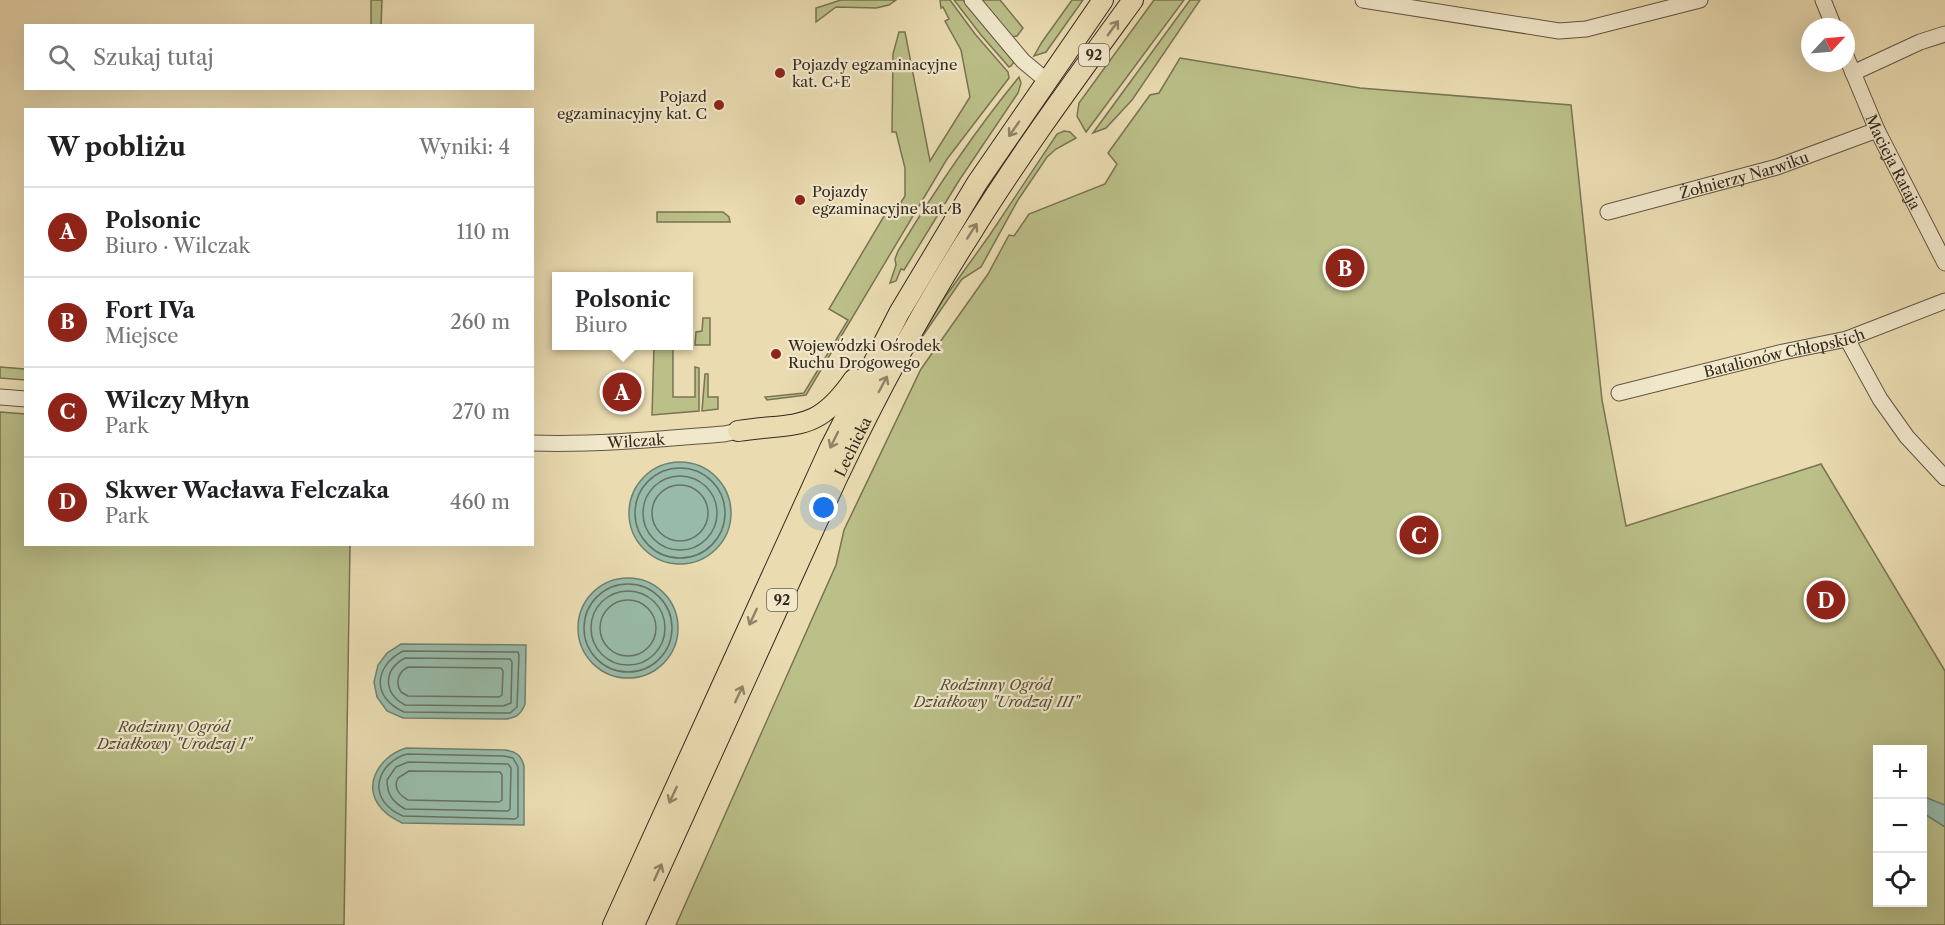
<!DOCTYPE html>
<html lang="pl">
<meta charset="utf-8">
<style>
body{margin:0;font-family:"Libre Caslon Text",serif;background:#f6f6f6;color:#202124}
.controls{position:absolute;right:18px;bottom:18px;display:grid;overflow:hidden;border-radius:0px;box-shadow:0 6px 24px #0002}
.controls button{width:54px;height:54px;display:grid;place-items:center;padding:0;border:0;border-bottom:2px solid #e0e0e0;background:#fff;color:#202124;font:30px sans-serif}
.compass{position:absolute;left:1801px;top:18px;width:54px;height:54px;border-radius:50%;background:#fff;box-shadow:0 6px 24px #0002;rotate:64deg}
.you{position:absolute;left:824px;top:508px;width:21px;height:21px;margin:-15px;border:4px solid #fff;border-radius:50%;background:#1a73e8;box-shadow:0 0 0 9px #1a73e833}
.badge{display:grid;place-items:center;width:39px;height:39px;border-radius:50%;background:#8f2418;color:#fff;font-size:20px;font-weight:700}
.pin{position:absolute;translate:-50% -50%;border:3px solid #fff;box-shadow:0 2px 6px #0006}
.popup{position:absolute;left:552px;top:272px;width:141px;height:78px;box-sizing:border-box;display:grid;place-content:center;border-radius:0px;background:#fff;filter:drop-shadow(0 2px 4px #0005);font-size:20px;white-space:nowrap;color:#757577}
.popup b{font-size:22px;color:#202124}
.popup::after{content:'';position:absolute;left:50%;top:100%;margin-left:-12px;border:12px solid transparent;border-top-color:#fff}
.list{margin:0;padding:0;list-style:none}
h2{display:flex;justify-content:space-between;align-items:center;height:78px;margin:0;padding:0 24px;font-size:26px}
h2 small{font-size:20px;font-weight:400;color:#757577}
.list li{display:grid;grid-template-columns:39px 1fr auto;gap:18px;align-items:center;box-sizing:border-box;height:90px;padding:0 24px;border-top:2px solid #e0e0e0}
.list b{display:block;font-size:22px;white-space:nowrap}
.list p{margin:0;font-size:20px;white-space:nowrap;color:#757577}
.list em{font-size:20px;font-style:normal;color:#757577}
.icon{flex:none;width:33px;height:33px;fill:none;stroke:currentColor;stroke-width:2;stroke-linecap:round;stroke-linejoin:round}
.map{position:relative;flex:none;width:1945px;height:925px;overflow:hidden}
.search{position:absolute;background:#fff;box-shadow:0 6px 24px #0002;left:24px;top:24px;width:510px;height:66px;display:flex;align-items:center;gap:15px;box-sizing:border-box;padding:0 21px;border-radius:0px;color:#757577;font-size:22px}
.panel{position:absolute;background:#fff;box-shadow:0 6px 24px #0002;left:24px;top:108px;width:510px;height:438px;border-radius:0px}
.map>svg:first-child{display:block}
</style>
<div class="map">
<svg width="1945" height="925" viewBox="0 0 1945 925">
<rect width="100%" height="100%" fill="#eadbb1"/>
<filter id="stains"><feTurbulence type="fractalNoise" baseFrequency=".00333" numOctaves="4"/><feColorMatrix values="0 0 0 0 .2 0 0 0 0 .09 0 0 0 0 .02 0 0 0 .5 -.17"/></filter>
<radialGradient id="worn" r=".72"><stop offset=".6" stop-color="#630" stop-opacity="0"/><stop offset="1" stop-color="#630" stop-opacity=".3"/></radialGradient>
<path fill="#bbbf88" stroke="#787453" stroke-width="1.5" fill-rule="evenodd" d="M371,0H382L381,25H371Z
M841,0H896L889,5L876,8L836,7L816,22V8Z
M940,0H950L975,34L1008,72L1009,78L947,159L806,395L767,400L765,397L804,393L848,320L829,309L890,206L897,209L905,196V168L896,132H892L893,54L899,32H905L930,161L970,97L961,50L945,21L949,19L943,7L941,8Z
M954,0H963L1014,62L1011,66L1009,67L981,35Z
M980,0H1000L1023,28L1017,36L1011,37Z
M1072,0H1083L1046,52L1034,56L1042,42Z
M1154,0H1184L1086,132L1077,116L1079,103Z
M1190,0H1200L1132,100L1106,128L1093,133Z
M1180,58L1360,88L1571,105L1602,400L1626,526L1821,464L1945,671V925H676L836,565L844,530L921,369L988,274L1009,235L1014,236L1029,214L1105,184L1117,164L1108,153L1150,95L1159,93ZM1878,750H1922V902H1878Z
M1019,77L1021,83L1018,93L960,179L904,270L901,269L896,281L890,283L896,265L895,259L898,251C935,190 974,132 1019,77Z
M1064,131L1070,132L1076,138L1056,149L1047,157L1018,200L981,267L962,279L911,353L943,300L989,236L1057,134Z
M657,212H723L729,217L730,222H657Z
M703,318H710V345H695L696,332L702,331Z
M654,346H673V397H695V367L699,368V411L652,415Z
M0,367L25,369V380L0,378Z
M705,374H708V397H718V409L702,411Z
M0,412L25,414L26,544L350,545L344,925H0Z"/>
<path fill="#98bba9" stroke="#708171" stroke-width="1.5" d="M629 513a51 51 0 1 1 102 0a51 51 0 1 1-102 0Z
M578 628a50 50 0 1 1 100 0a50 50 0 1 1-100 0Z
M401,644L526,645L525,704C521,715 515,719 503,719L403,718L387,711L377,697L374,682L378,665L387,653Z
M406,748L504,750C516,751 521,755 524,766V825L402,823C397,820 390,817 386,813C359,790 377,757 406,748Z
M1922,796L1945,805V827L1923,813Z"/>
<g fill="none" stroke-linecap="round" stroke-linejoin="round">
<path stroke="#667264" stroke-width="1.5" d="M635 513a45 45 0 1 1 90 0a45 45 0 1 1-90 0Z
M643 513a37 37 0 1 1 74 0a37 37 0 1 1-74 0Z
M652 513a28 28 0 1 1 56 0a28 28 0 1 1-56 0Z
M584 628a44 44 0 1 1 88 0a44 44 0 1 1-88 0Z
M591 628a37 37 0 1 1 74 0a37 37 0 1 1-74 0Z
M600 628a28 28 0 1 1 56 0a28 28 0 1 1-56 0Z
M403,651L518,652L519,655L517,707L510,713H503L404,712C372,698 373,667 403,651Z
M405,658L510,659L512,662L511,703L503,706L405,705C383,693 383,670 405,658Z
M408,667L501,668L503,671L502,695L499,697L408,696L401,692C395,683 398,672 408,667Z
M407,754L504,756L513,758L518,767V817L515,819L403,816C399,814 394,812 391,809C367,790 382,761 407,754Z
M408,762L508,764L511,768L510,809L508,811L405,809C393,802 387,795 387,780L396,767Z
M409,771L500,772L502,775V800L499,802L408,800C399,795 393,788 398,778Z"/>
<g stroke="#625643" stroke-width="17">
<g id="minor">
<path d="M972,0L1023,61L1047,81"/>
<path d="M1363,0L1559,31L1586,29L1700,0"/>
<path d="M1823,0L1834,27"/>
<path id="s1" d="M1846,56L1877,130L1945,263"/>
<path d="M1853,73L1920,42L1945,34"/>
<path id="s2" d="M1608,212L1777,167L1877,130"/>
<path d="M1847,339L1880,399L1907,437L1945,478"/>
<path id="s3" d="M1619,393L1783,352L1847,339L1945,301"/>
<path d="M0,397L26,399"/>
<path id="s4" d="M532,443C597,445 660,439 724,434L738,431"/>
</g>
</g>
<g stroke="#35291e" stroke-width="22">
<g id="major">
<path d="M738,431C796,422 816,434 854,379"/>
<path d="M613,925L830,448L899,313L977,183L1103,0"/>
<path id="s5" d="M634,925L837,478C877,394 920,313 970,235C1020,154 1077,77 1133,0"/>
</g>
</g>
<use href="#minor" stroke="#f1e8cc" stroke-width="15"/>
<use href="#major" stroke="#eadbb1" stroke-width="20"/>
</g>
<defs><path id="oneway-shaft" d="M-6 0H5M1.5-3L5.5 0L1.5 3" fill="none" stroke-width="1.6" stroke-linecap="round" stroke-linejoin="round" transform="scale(1.5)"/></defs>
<g stroke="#908268">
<use href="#oneway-shaft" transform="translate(1113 28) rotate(-54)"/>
<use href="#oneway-shaft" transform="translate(1014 129) rotate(125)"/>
<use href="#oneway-shaft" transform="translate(972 231) rotate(-57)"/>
<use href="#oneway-shaft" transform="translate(883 384) rotate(-62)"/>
<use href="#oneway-shaft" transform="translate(834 440) rotate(116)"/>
<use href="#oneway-shaft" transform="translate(753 617) rotate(115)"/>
<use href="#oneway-shaft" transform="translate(739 694) rotate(-65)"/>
<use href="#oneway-shaft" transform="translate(673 795) rotate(115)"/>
<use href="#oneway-shaft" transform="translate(658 872) rotate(-65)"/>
</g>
<g fill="#8f2418" stroke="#f1e8cc" stroke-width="2">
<circle cx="780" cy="73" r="6"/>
<circle cx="719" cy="105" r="6"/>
<circle cx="800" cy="200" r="6"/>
<circle cx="776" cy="354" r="6"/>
</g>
<g text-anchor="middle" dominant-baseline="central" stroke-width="4.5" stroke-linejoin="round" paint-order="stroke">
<g fill="#f1e8cc" stroke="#6d6252" stroke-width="1.5">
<rect x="1079" y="44" width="30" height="22" rx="4.5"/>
<rect x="767" y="589" width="30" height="22" rx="4.5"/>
</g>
<g font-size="14" font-weight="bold" fill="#35291e">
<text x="1094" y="55">92</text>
<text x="782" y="600">92</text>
</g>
<g font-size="15" fill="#35291e" stroke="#f1e8cc" text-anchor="start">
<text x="792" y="64">Pojazdy egzaminacyjne<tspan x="792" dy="17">kat. C+E</tspan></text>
<text x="707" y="96" text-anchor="end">Pojazd<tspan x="707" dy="17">egzaminacyjny kat. C</tspan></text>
<text x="812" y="191">Pojazdy<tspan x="812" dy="17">egzaminacyjne kat. B</tspan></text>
<text x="788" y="345">Wojewódzki Ośrodek<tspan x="788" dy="17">Ruchu Drogowego</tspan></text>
</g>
<g font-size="15" fill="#35291e" stroke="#f1e8cc">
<text stroke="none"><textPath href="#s1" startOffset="116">Macieja Rataja</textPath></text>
<text stroke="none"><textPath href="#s2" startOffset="141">Żołnierzy Narwiku</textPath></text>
<text stroke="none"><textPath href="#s3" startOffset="170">Batalionów Chłopskich</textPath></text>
<text stroke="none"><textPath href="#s4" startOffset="104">Wilczak</textPath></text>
<text stroke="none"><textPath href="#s5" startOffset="526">Lechicka</textPath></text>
</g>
<g font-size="15" font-style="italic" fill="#564e38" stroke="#f1e8cc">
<text x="996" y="684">Rodzinny Ogród<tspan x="996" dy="17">Działkowy "Urodzaj III"</tspan></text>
<text x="174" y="726">Rodzinny Ogród<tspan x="174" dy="17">Działkowy "Urodzaj I"</tspan></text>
</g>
</g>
<rect width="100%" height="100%" filter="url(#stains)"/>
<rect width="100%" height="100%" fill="url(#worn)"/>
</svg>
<div class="controls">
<button>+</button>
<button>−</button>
<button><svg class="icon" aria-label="locate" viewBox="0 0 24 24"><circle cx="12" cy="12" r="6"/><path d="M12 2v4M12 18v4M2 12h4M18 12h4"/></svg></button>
</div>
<svg class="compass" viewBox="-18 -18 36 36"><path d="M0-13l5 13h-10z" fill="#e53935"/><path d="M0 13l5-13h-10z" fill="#757577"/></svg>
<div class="you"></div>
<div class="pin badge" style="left:622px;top:392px">A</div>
<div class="popup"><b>Polsonic</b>Biuro</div>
<div class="pin badge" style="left:1345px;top:268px">B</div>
<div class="pin badge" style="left:1419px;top:535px">C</div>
<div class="pin badge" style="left:1826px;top:600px">D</div>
<div class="search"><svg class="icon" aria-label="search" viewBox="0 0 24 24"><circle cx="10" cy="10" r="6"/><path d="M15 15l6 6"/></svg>Szukaj tutaj</div>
<section class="panel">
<h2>W pobliżu<small>Wyniki: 4</small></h2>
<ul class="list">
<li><span class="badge">A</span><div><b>Polsonic</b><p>Biuro · Wilczak</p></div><em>110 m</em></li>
<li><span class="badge">B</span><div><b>Fort IVa</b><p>Miejsce</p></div><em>260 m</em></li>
<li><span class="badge">C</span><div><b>Wilczy Młyn</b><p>Park</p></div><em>270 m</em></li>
<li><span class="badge">D</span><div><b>Skwer Wacława Felczaka</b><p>Park</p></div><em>460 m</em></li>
</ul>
</section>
</div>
